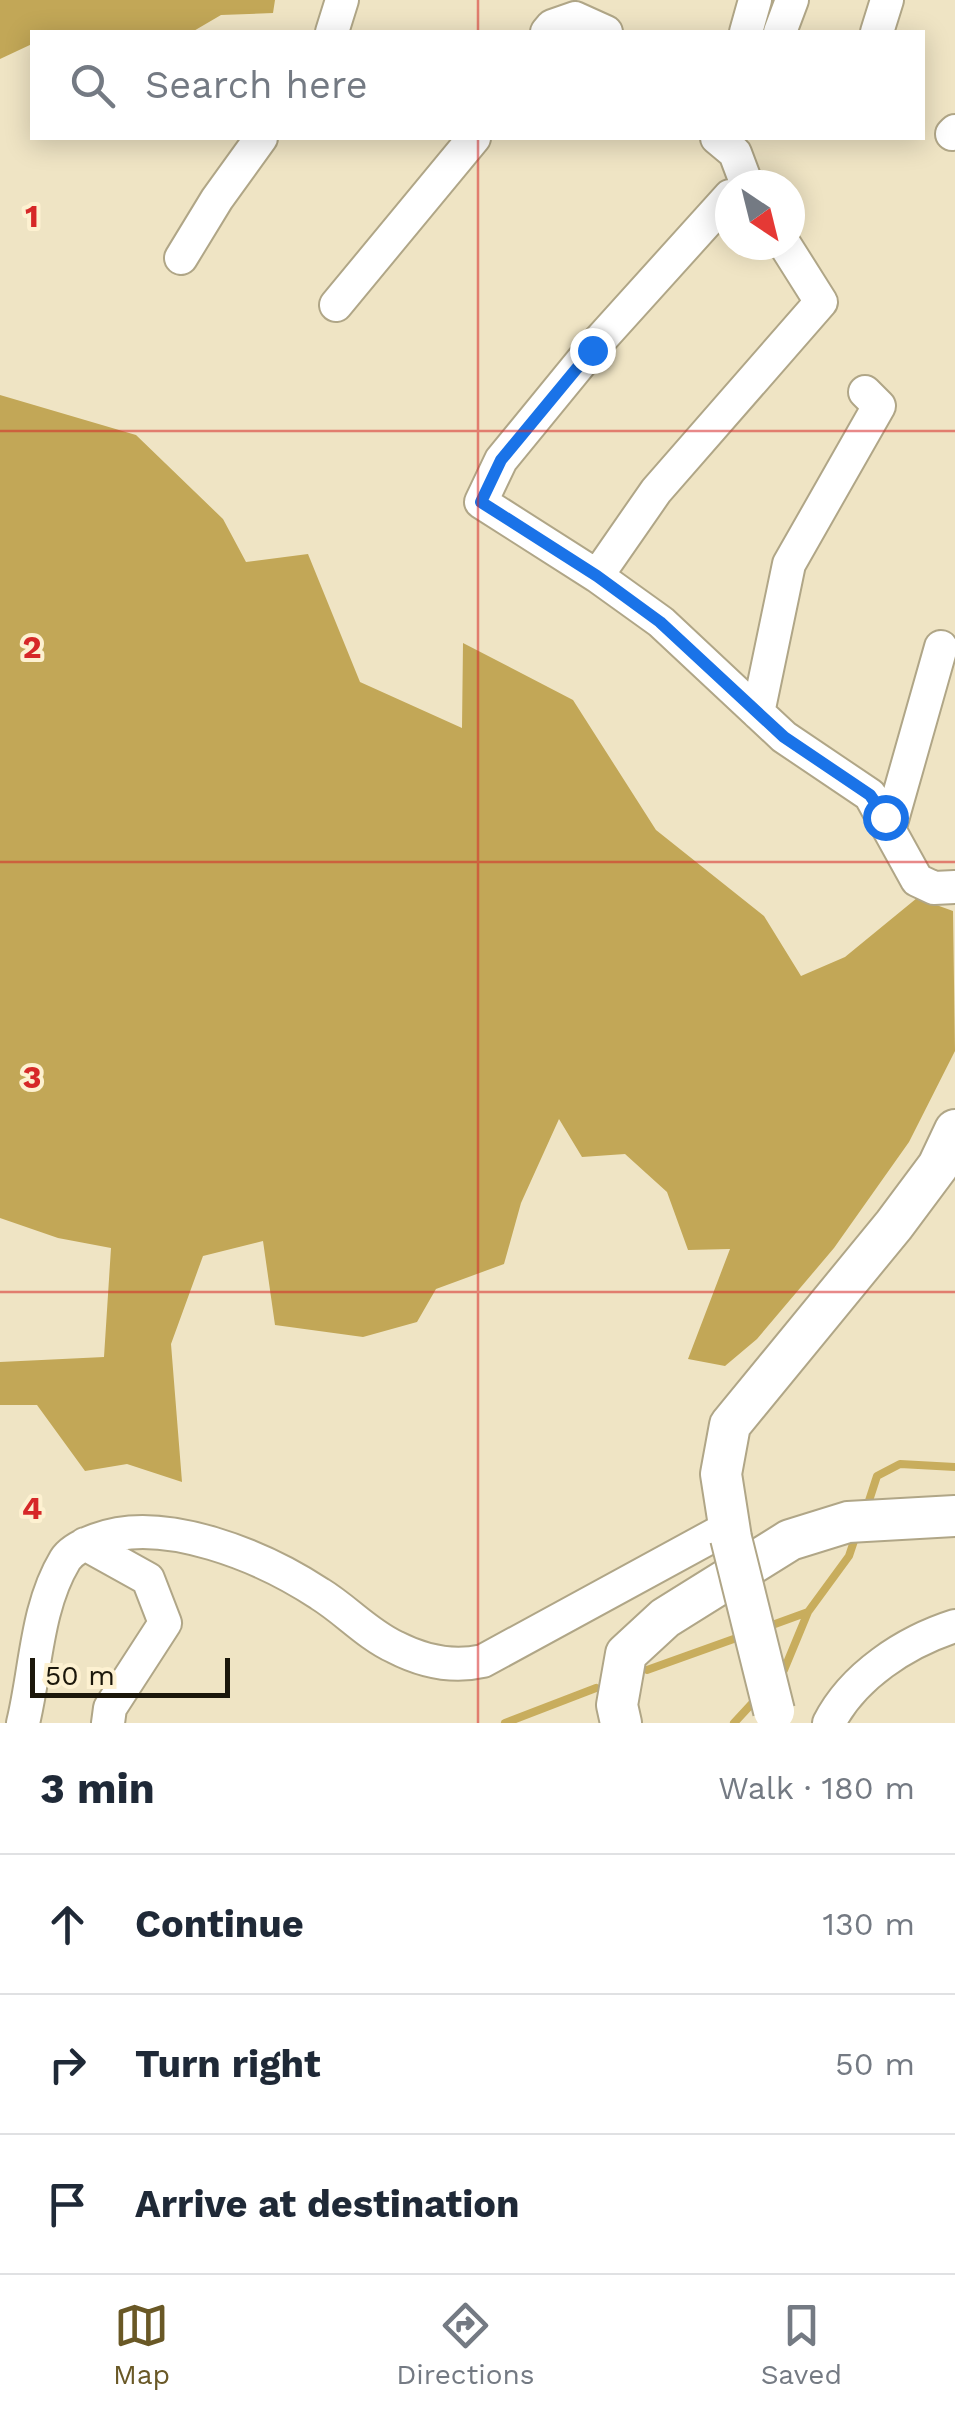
<!DOCTYPE html>
<meta charset="utf-8">
<style>
body{margin:0;font-family:"Work Sans",sans-serif;background:#f2f2f3;color:#1f2937}
.compass{position:absolute;left:715px;top:170px;width:90px;height:90px;border-radius:50%;background:#fff;box-shadow:0 5px 25px #0003;rotate:145deg}
.scale{position:absolute;left:30px;bottom:25px;width:200px;box-sizing:border-box;padding-left:10px;border:5px solid #1b170b;border-top:0;font-size:28px;line-height:35px;white-space:nowrap;color:#1b170b;-webkit-text-stroke:8px #fdf1d1;paint-order:stroke}
.stop{position:absolute;width:30px;height:30px;margin:-22px;border:8px solid #1a73e8;border-radius:50%;background:#fff}
.stop.end{background:#1a73e8;border-color:#fff;box-shadow:0 2px 10px #0008}
.list{margin:0;padding:0;list-style:none}
h2{display:flex;justify-content:space-between;align-items:center;height:130px;margin:0;padding:0 40px;font-size:42px}
h2 small{font-size:32px;font-weight:400;color:#747a83}
.list li{display:grid;grid-template-columns:65px 1fr auto;gap:30px;align-items:center;box-sizing:border-box;height:140px;padding:0 40px;border-top:2px solid #e0e1e3}
.list b{display:block;font-size:38px;white-space:nowrap}
.list em{font-size:32px;font-style:normal;color:#747a83}
.icon{flex:none;width:55px;height:55px;fill:none;stroke:currentColor;stroke-width:2;stroke-linecap:round;stroke-linejoin:round}
.map{position:relative;flex:none;width:955px;height:1723px;overflow:hidden}
.search{position:absolute;background:#fff;box-shadow:0 5px 25px #0003;left:30px;right:30px;top:30px;height:110px;display:flex;align-items:center;gap:25px;box-sizing:border-box;padding:0 35px;border-radius:0px;color:#747a83;font-size:38px}
.sheet{height:550px;background:#fff}
nav{display:flex;justify-content:space-around;align-items:center;box-sizing:border-box;height:140px;border-top:2px solid #e0e1e3;background:#fff;font-size:28px;color:#747a83}
nav a{display:grid;justify-items:center;gap:5px}
nav .on{color:#695826}
.map>svg:first-child{display:block}
</style>
<div class="map">
<svg width="955" height="1723" viewBox="0 0 955 1723">
<rect width="100%" height="100%" fill="#efe4c4"/>
<path fill="#c2a757" d="M0,0H275L273,13L221,15L192,32H32V44L0,59Z
M0,395L136,435L223,519L246,562L308,554L360,682L462,728L463,643L573,700L656,830L764,916L801,976L845,957L917,898L953,911L955,1051L909,1142L834,1248L757,1339L725,1366L688,1359L730,1249L688,1250L667,1192L625,1154L582,1157L559,1119L521,1203L504,1264L436,1289L417,1322L363,1337L275,1325L263,1241L203,1256L171,1344L182,1482L127,1464L85,1471L37,1405H0V1362L104,1357L111,1248L58,1238L0,1218Z"/>
<g fill="none" stroke-linecap="round" stroke-linejoin="round">
<path stroke="#c8ad5d" stroke-width="8" d="M866,1510L877,1476L900,1464L955,1467
M764,1628L808,1612L849,1556L857,1532
M647,1670L742,1636
M778,1676L784,1670L808,1612
M505,1723L596,1688
M734,1723L758,1697"/>
<g stroke="#b0a687" stroke-width="36">
<path id="minor" d="M332,32L342,0
M547,32L552,26L575,18L606,32
M746,32L755,0
M780,32L792,0
M877,32L887,0
M952,134L955,131
M717,138L735,153L747,185
M730,196L591,350L501,460L481,502L597,576L661,622L784,737L870,795L917,880L934,888L955,887
M181,258L217,199L261,138
M336,305L474,138
M597,576L656,491L821,302L785,245
M758,713L789,564L879,406L865,392
M890,827L941,647
M85,1544L148,1579L165,1623L110,1708L108,1723
M23,1723C36,1670 36,1608 65,1560C71,1550 85,1544 96,1540C163,1514 264,1557 320,1594C346,1610 367,1634 395,1647C424,1662 452,1668 483,1661L729,1527
M829,1723C853,1676 905,1642 955,1626"/>
</g>
<g stroke="#b0a687" stroke-width="44">
<path id="tertiary" d="M731,1538L721,1474L730,1425L894,1225L938,1166L955,1130
M621,1723L617,1705L626,1654L665,1618L790,1540L848,1522L955,1516"/>
</g>
<use href="#minor" stroke="#fff" stroke-width="32"/>
<use href="#tertiary" stroke="#fff" stroke-width="40"/>
<g stroke="#b0a687" stroke-width="44" stroke-linecap="butt">
<path id="tertiary-bridge" d="M731,1538L774,1711"/>
</g>
<use href="#tertiary-bridge" stroke="#fff" stroke-width="40"/>
</g>
<g fill="none" stroke-linecap="round" stroke-linejoin="round">
<path stroke="#1a73e8" stroke-width="12" d="M592,350L501,460L481,502L597,576L660,622L784,737L870,795L885,817"/>
</g>
<path fill="none" stroke="#d62828" stroke-width="2.5" stroke-opacity="0.55" d="M478,0V32M478,138V1723M0,431H955M0,862H955M0,1292H955"/>
<g font-size="32" text-anchor="middle" font-weight="bold" fill="#d62828" stroke="#fdf1d1" stroke-width="8" stroke-linejoin="round" paint-order="stroke">
<text x="32" y="227">1</text>
<text x="32" y="658">2</text>
<text x="32" y="1088">3</text>
<text x="32" y="1519">4</text>
</g>
</svg>
<svg class="compass" viewBox="-18 -18 36 36"><path d="M0-13l5 13h-10z" fill="#e53935"/><path d="M0 13l5-13h-10z" fill="#747a83"/></svg>
<div class="scale">50 m</div>
<div class="stop" style="left:885px;top:817px"></div>
<div class="stop end" style="left:592px;top:350px"></div>
<div class="search"><svg class="icon" aria-label="search" viewBox="0 0 24 24"><circle cx="10" cy="10" r="6"/><path d="M15 15l6 6"/></svg>Search here</div>
</div>
<section class="sheet">
<h2>3 min<small>Walk · 180 m</small></h2>
<ul class="list">
<li><svg class="icon" aria-label="ahead" viewBox="0 0 24 24"><path d="M12 20V5M6 11l6-6 6 6"/></svg><div><b>Continue</b></div><em>130 m</em></li>
<li><svg class="icon" aria-label="right" viewBox="0 0 24 24"><path d="M7 20v-9h11M14 6l5 5-5 5"/></svg><div><b>Turn right</b></div><em>50 m</em></li>
<li><svg class="icon" aria-label="arrive" viewBox="0 0 24 24"><path d="M6 21V4h12l-3 4 3 4H6"/></svg><div><b>Arrive at destination</b></div></li>
</ul>
</section>
<nav>
<a class="on"><svg class="icon" aria-label="map" viewBox="0 0 24 24"><path d="M3 6l6-2 6 2 6-2v14l-6 2-6-2-6 2zM9 4v14M15 6v14"/></svg>Map</a>
<a><svg class="icon" aria-label="directions" viewBox="0 0 24 24"><path d="M12 3l9 9-9 9-9-9zM9 14v-3h6M13 9l2 2-2 2"/></svg>Directions</a>
<a><svg class="icon" aria-label="saved" viewBox="0 0 24 24"><path d="M7 4h10v16l-5-4-5 4z"/></svg>Saved</a>
</nav>
